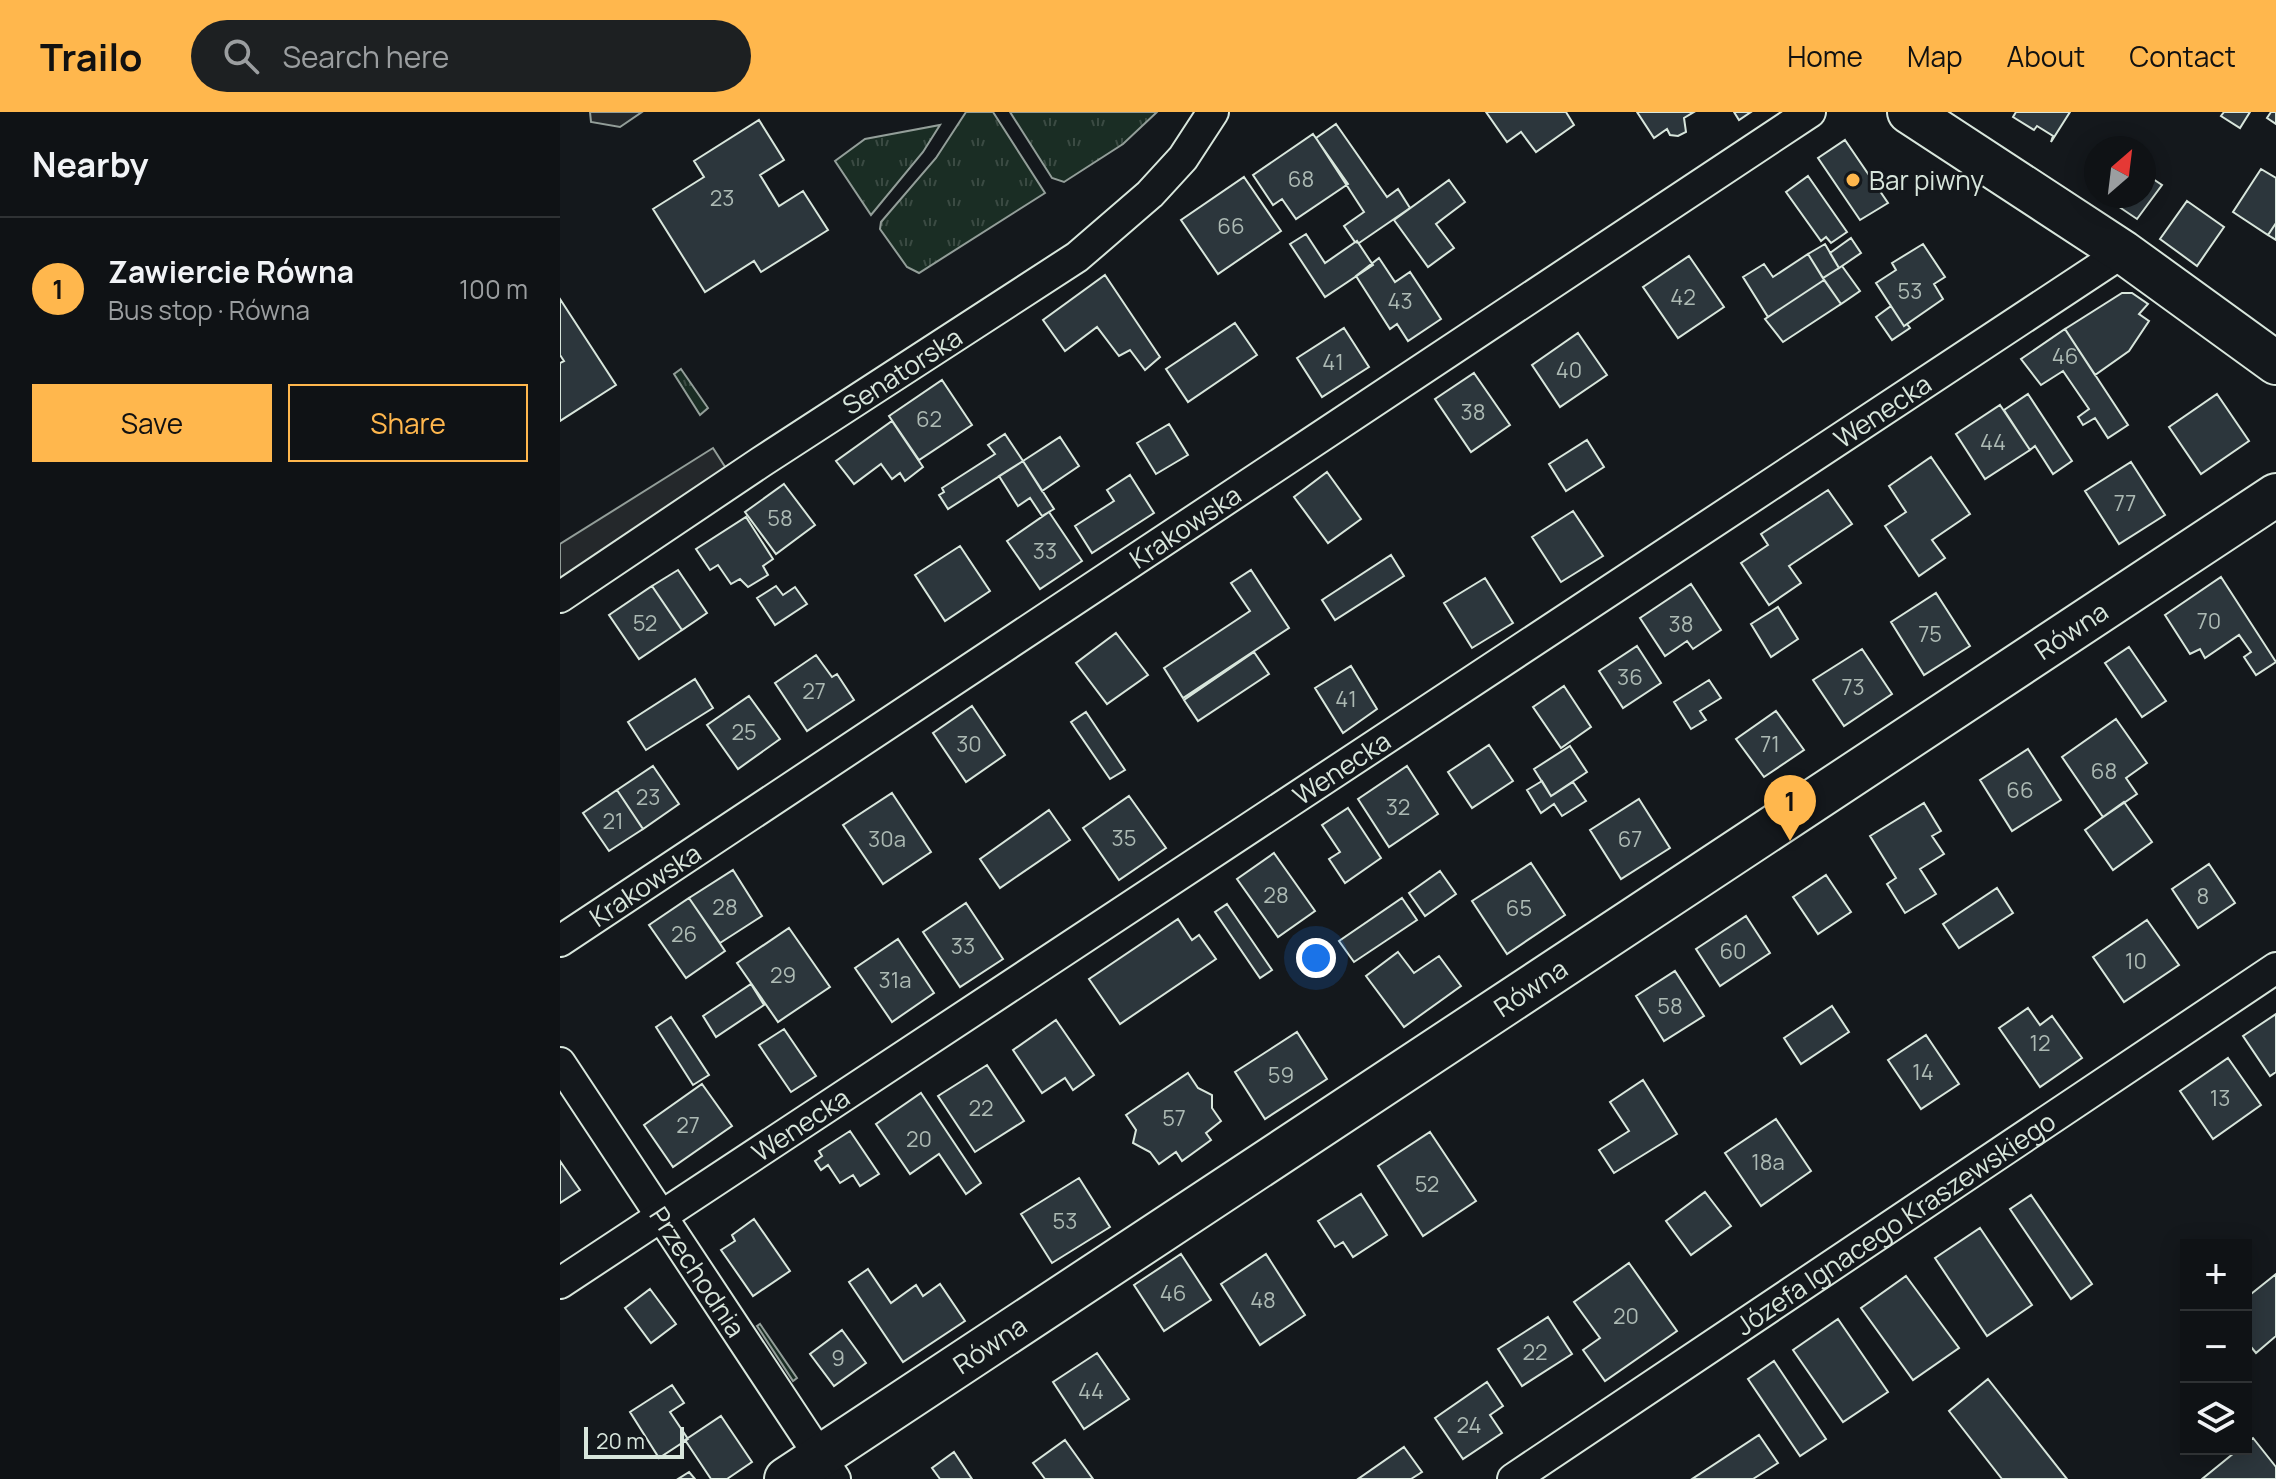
<!DOCTYPE html>
<meta charset="utf-8">
<style>
body{margin:0;font-family:Manrope,sans-serif;background:#1d2022;color:#f1f3f6}
.controls{position:absolute;right:24px;bottom:24px;display:grid;overflow:hidden;border-radius:0px;box-shadow:0 4px 20px #0003}
.controls button{width:72px;height:72px;display:grid;place-items:center;padding:0;border:0;border-bottom:2px solid #2f3234;background:#0f1215;color:#f1f3f6;font:40px sans-serif}
.compass{position:absolute;left:1524px;top:24px;width:72px;height:72px;border-radius:50%;background:#0f1215;box-shadow:0 4px 20px #0003;rotate:28deg}
.scale{position:absolute;left:24px;bottom:20px;width:100px;box-sizing:border-box;padding-left:8px;border:4px solid #d8e6dc;border-top:0;font-size:22px;line-height:28px;white-space:nowrap;color:#d8e6dc;-webkit-text-stroke:6px #14181c;paint-order:stroke}
.you{position:absolute;left:756px;top:846px;width:28px;height:28px;margin:-20px;border:6px solid #fff;border-radius:50%;background:#1a73e8;box-shadow:0 0 0 12px #1a73e833}
.badge{display:grid;place-items:center;width:52px;height:52px;border-radius:50%;background:#ffb74d;color:#111;font-size:26px;font-weight:700}
.pin{position:absolute;translate:-50% -66px;filter:drop-shadow(0 2px 4px #0008)}
.pin::after{content:'';position:absolute;top:42px;width:28px;height:24px;background:inherit;clip-path:polygon(0 0,100% 0,50% 100%)}
.list{margin:0;padding:0;list-style:none}
h2{display:flex;justify-content:space-between;align-items:center;height:104px;margin:0;padding:0 32px;font-size:34px}
h2 small{font-size:26px;font-weight:400;color:#9b9ea0}
.list li{display:grid;grid-template-columns:52px 1fr auto;gap:24px;align-items:center;box-sizing:border-box;height:144px;padding:0 32px;border-top:2px solid #2f3234}
.list b{display:block;font-size:30px;white-space:nowrap}
.list p{margin:0;font-size:26px;white-space:nowrap;color:#9b9ea0}
.list em{font-size:26px;font-style:normal;color:#9b9ea0}
.actions{display:flex;gap:16px;padding:24px 32px}
.actions a{flex:1;padding:18px 0;border:2px solid #ffb74d;border-radius:0px;text-align:center;font-size:28px;color:#ffb74d}
.actions .main{background:#ffb74d;color:#111}
.icon{flex:none;width:44px;height:44px;fill:none;stroke:currentColor;stroke-width:2;stroke-linecap:round;stroke-linejoin:round}
.map{position:relative;flex:none;width:1716px;height:1367px;overflow:hidden}
header{display:flex;align-items:center;gap:48px;box-sizing:border-box;height:112px;padding:0 40px;background:#ffb74d;color:#111}
header strong{font-size:38px}
nav{display:flex;gap:44px;margin-inline-start:auto;font-size:28px}
.search{width:560px;height:72px;background:#1d2022;display:flex;align-items:center;gap:20px;box-sizing:border-box;padding:0 28px;border-radius:44px;color:#9b9ea0;font-size:30px}
main{display:flex}
aside{flex:1;background:#0f1215}
.map>svg:first-child{display:block}
</style>
<header>
<strong>Trailo</strong>
<div class="search"><svg class="icon" aria-label="search" viewBox="0 0 24 24"><circle cx="10" cy="10" r="6"/><path d="M15 15l6 6"/></svg>Search here</div>
<nav><a>Home</a><a>Map</a><a>About</a><a>Contact</a></nav>
</header>
<main>
<aside>
<h2>Nearby<small></small></h2>
<ul class="list">
<li><span class="badge">1</span><div><b>Zawiercie Równa</b><p>Bus stop · Równa</p></div><em>100 m</em></li>
</ul>
<div class="actions"><a class="main">Save</a><a>Share</a></div>
</aside>
<div class="map">
<svg width="1716" height="1367" viewBox="0 0 1716 1367">
<defs>
<pattern id="grass-tufts" width="24" height="20" patternUnits="userSpaceOnUse" patternTransform="scale(2)"><rect width="24" height="20" fill="#1a2d24"/><path d="M3 7l-1-3M5 7V3M7 7l1-3M15 17l-1-3M17 17v-4M19 17l1-3" fill="none" stroke="#3b4b43"/></pattern>
</defs>
<rect width="100%" height="100%" fill="#14181c"/>
<path fill="url(#grass-tufts)" stroke="#939e99" stroke-width="2" d="M406,0H433L485,81L359,161L347,155L320,117L321,110L376,46Z
M450,0H597L563,32L504,70L492,66Z
M380,13L363,40L311,103L275,49L305,27Z
M121,257L148,296L140,303L114,262Z
M200,1212L237,1266L233,1269L197,1214Z"/>
<path fill="#24282b" stroke="#939e99" stroke-width="2" d="M30,0H82L60,15L31,10Z
M153,336L169,361L0,467V432Z"/>
<path fill="#2c363c" stroke="#d8e6dc" stroke-width="2" d="M926,0H1006L1014,13L976,40L961,20L947,30Z
M1077,0H1134L1124,6L1126,20L1118,24L1110,23L1107,17L1094,26Z
M1174,0H1191L1179,8Z
M1456,0H1510L1491,30L1493,24L1477,14L1474,18L1453,5Z
M1664,0H1690L1680,16L1661,4Z
M1711,0H1716V12L1707,6Z
M199,8L224,48L200,63L219,94L243,79L268,118L201,160L194,149L145,180L93,97L144,65L134,49Z
M776,12L827,85L838,77L850,96L799,131L795,130L784,114L804,100L756,26Z
M753,22L788,72L736,107L722,87L713,93L693,63Z
M1285,28L1328,91L1300,108L1258,46Z
M1701,57L1716,66V111L1708,123L1673,100Z
M1584,61L1602,73L1577,107L1543,84H1584Z
M1248,64L1287,120L1271,131L1266,125L1261,129L1226,80Z
M684,65L721,119L658,162L621,108Z
M889,68L905,90L876,112L894,136L868,155L834,108Z
M1627,89L1664,115L1637,154L1600,127Z
M1716,111V128L1708,123Z
M746,122L765,151L797,129L813,153L765,185L730,132Z
M1291,126L1301,141L1279,156L1270,141Z
M1265,132L1279,156L1263,166L1248,142Z
M1363,132L1385,165L1374,172L1383,187L1344,214L1316,171L1336,158L1332,151Z
M1248,142L1264,168L1208,205L1183,165L1204,152L1213,165Z
M1129,144L1164,195L1118,226L1083,175Z
M819,146L835,170L850,160L881,207L848,229L837,212L830,217L796,164Z
M1282,154L1300,179L1281,192L1263,166Z
M545,163L600,245L585,258L570,238L559,244L537,215L505,239L483,208Z
M1264,168L1281,192L1223,230L1205,207Z
M1562,181H1572L1588,192L1579,202L1589,209L1569,239L1535,263L1505,217Z
M0,187L56,273L0,309V251L4,249L0,243Z
M1331,194L1344,214L1347,212L1350,216L1332,228L1316,205Z
M675,211L697,243L628,290L606,257Z
M784,216L809,255L762,285L737,246Z
M1505,217L1568,313L1548,326L1535,306L1523,313L1518,305L1529,297L1503,259L1481,273L1461,247Z
M1018,221L1047,263L1000,295L972,253Z
M914,261L950,313L911,340L875,287Z
M382,268L412,313L359,348L329,304Z
M1468,282L1512,349L1493,362L1475,334L1470,338L1444,298Z
M1657,282L1689,329L1641,362L1609,315Z
M1440,293L1470,338L1425,367L1396,322Z
M332,309L363,355L345,369L340,361L332,367L321,352L294,372L276,349Z
M609,312L628,343L596,362L577,331Z
M445,322L463,349L388,397L379,383L384,380L382,376L435,342L428,333Z
M500,325L519,354L482,379L463,349Z
M1027,328L1044,355L1006,379L989,352Z
M1371,345L1410,402L1372,428L1385,446L1359,464L1325,414L1346,400L1329,374Z
M463,349L494,397L482,404L470,386L458,394L439,364Z
M1571,350L1605,403L1559,432L1525,379Z
M767,360L801,407L768,431L734,385Z
M570,363L594,401L532,441L515,414L554,389L547,378Z
M224,372L255,413L216,442L185,400Z
M1268,378L1292,412L1229,454L1241,471L1209,493L1181,451L1208,433L1201,422Z
M1013,399L1043,444L1001,470L972,425Z
M489,400L522,449L480,477L447,429Z
M186,405L213,447L203,454L208,463L188,475L180,467L171,472L158,453L150,458L136,437Z
M400,434L430,479L385,509L355,463Z
M831,443L844,464L775,508L762,488Z
M118,458L147,501L122,518L92,474Z
M691,458L729,516L623,586L604,556L690,499L671,471Z
M1661,465L1716,550L1696,563L1684,545L1691,540L1679,523L1645,546L1640,537L1630,542L1605,503Z
M925,466L953,511L912,536L884,491Z
M1131,472L1161,518L1133,537L1127,529L1105,544L1080,506Z
M92,474L122,518L79,547L49,503Z
M216,474L223,483L235,475L247,492L215,513L197,486Z
M1376,481L1410,534L1364,563L1331,510Z
M1218,495L1238,527L1211,545L1191,512Z
M556,521L588,563L547,592L516,551Z
M1077,534L1101,571L1063,596L1039,559Z
M1569,535L1606,589L1582,605L1545,551Z
M1302,537L1332,582L1284,614L1253,568Z
M694,540L709,562L638,609L624,588Z
M256,543L272,565L277,562L294,588L247,619L215,571Z
M791,554L817,597L783,621L755,576Z
M135,567L153,596L86,638L68,610Z
M1149,568L1161,586L1140,599L1146,608L1131,617L1114,590Z
M1004,574L1031,615L1001,636L973,595Z
M189,584L220,627L178,657L147,613Z
M412,594L445,643L406,670L373,621Z
M1216,599L1244,638L1204,665L1176,627Z
M526,600L565,658L550,667L511,610Z
M1556,607L1587,651L1566,666L1577,682L1543,705L1502,645Z
M929,633L953,669L912,696L888,660Z
M1010,634L1027,660L991,684L974,657Z
M1468,637L1501,688L1452,719L1420,668Z
M93,654L119,692L83,717L57,678Z
M847,654L878,702L829,735L798,687Z
M982,669L991,684L1013,670L1026,689L1002,704L994,692L981,701L967,678Z
M57,678L83,717L49,739L23,701Z
M332,681L371,740L323,772L283,713Z
M569,684L606,736L559,768L523,716Z
M1079,687L1110,736L1061,767L1030,718Z
M1564,690L1592,730L1553,758L1525,718Z
M1364,691L1381,719L1372,724L1384,742L1360,757L1376,782L1345,801L1327,772L1336,766L1310,724Z
M788,696L821,746L785,771L769,747L780,740L762,713Z
M489,698L510,728L440,776L420,747Z
M714,741L755,799L718,825L677,767Z
M971,751L1005,803L947,842L912,789Z
M1649,752L1675,791L1638,816L1612,777Z
M173,758L202,804L160,831L129,786Z
M880,759L896,782L865,804L849,781Z
M1266,763L1291,800L1258,822L1233,785Z
M1437,776L1453,801L1399,836L1383,812Z
M129,786L165,839L126,866L89,813Z
M842,786L857,808L794,850L779,829Z
M406,791L443,847L400,875L363,820Z
M667,792L712,858L700,866L655,800Z
M1186,804L1210,841L1160,874L1136,837Z
M618,807L632,828L639,823L656,847L560,912L529,867Z
M1587,808L1619,853L1564,890L1533,845Z
M229,816L270,875L218,910L177,851Z
M338,827L374,881L332,910L295,856Z
M838,840L854,861L879,844L901,874L844,915L806,864Z
M1115,859L1144,904L1104,929L1076,884Z
M191,872L204,893L156,925L143,904Z
M1272,894L1289,920L1241,952L1224,926Z
M1468,896L1480,913L1492,904L1522,946L1480,975L1439,916Z
M1716,902V960L1710,964L1683,924Z
M111,905L149,963L133,973L96,915Z
M496,908L534,963L513,978L505,966L482,981L453,938Z
M224,917L256,964L231,980L199,933Z
M737,920L767,967L705,1007L675,960Z
M1366,923L1399,972L1361,997L1328,948Z
M1668,946L1701,993L1653,1027L1620,979Z
M427,953L464,1009L415,1040L378,984Z
M628,961L638,976L652,983V996L661,1009L646,1021L651,1028L622,1049L616,1040L599,1052L590,1040L573,1031L576,1018L566,1003Z
M1083,968L1117,1022L1054,1061L1039,1038L1069,1019L1050,990Z
M142,972L172,1014L113,1055L84,1013Z
M361,981L421,1071L406,1082L379,1042L350,1062L316,1012Z
M1216,1007L1251,1059L1201,1094L1165,1041Z
M290,1019L319,1062L300,1074L293,1063L280,1071L268,1053L261,1058L255,1049L262,1044L259,1039Z
M870,1020L916,1089L863,1124L818,1054Z
M0,1049L20,1078L0,1091Z
M519,1066L550,1115L492,1151L461,1102Z
M1145,1080L1171,1114L1131,1143L1106,1109Z
M801,1082L827,1123L793,1145L783,1130L775,1135L758,1109Z
M1471,1083L1532,1172L1511,1187L1450,1097Z
M194,1107L230,1159L193,1184L161,1138L175,1129L172,1123Z
M1420,1116L1472,1193L1427,1224L1375,1146Z
M621,1142L651,1188L604,1219L574,1173Z
M706,1142L745,1203L700,1233L661,1172Z
M1069,1151L1117,1219L1045,1269L1023,1238L1040,1226L1014,1190Z
M308,1157L331,1191L356,1173L363,1184L380,1172L405,1209L343,1250L289,1170Z
M1716,1162V1224L1696,1241L1686,1229V1186Z
M1346,1164L1399,1236L1353,1268L1301,1196Z
M90,1177L116,1212L91,1231L65,1196Z
M988,1205L1012,1242L962,1274L938,1237Z
M1278,1207L1328,1280L1283,1310L1233,1238Z
M282,1218L306,1251L274,1274L250,1242Z
M537,1241L569,1287L524,1317L493,1270Z
M1214,1249L1266,1327L1240,1344L1188,1267Z
M1428,1267L1507,1367H1442L1389,1299Z
M927,1270L943,1294L930,1303L942,1321L903,1347L875,1306Z
M112,1273L124,1291L110,1300L128,1327L99,1346L70,1300Z
M161,1304L192,1350L167,1367H151L125,1328Z
M1199,1323L1218,1351L1193,1367H1132Z
M1693,1326L1716,1355V1367H1642L1679,1337H1686V1331Z
M505,1328L533,1367H485L473,1351Z
M844,1335L862,1360L851,1367H798Z
M394,1340L412,1367H380L372,1356Z
M129,1360L135,1367H118Z"/>
<g fill="none" stroke-linecap="round" stroke-linejoin="round">
<g stroke="#d8e6dc" stroke-width="34">
<g id="street">
<path id="s1" d="M0,485L201,350L517,145L590,82L623,46L653,0"/>
<path id="s2" d="M0,829L1250,0"/>
<path id="s3" d="M0,951L275,1367"/>
<path id="s4" d="M0,1171L1563,140"/>
<path id="s5" d="M953,1367L1716,856"/>
</g>
</g>
<g stroke="#d8e6dc" stroke-width="46">
<g id="secondary">
<path d="M1349,0L1563,140L1716,251"/>
<path id="s6" d="M226,1367L1716,383"/>
</g>
</g>
<use href="#street" stroke="#14181c" stroke-width="30"/>
<use href="#secondary" stroke="#14181c" stroke-width="42"/>
</g>
<circle fill="#ffb74d" stroke="#14181c" stroke-width="3" cx="1293" cy="68" r="8"/>
<g text-anchor="middle" dominant-baseline="central" stroke-width="6" stroke-linejoin="round" paint-order="stroke">
<g font-size="22" fill="#adbab4">
<text x="741" y="67">68</text>
<text x="162" y="86">23</text>
<text x="671" y="114">66</text>
<text x="1350" y="179">53</text>
<text x="1123" y="185">42</text>
<text x="840" y="189">43</text>
<text x="1505" y="244">46</text>
<text x="773" y="250">41</text>
<text x="1009" y="258">40</text>
<text x="913" y="300">38</text>
<text x="369" y="307">62</text>
<text x="1433" y="330">44</text>
<text x="1565" y="391">77</text>
<text x="220" y="406">58</text>
<text x="485" y="439">33</text>
<text x="1649" y="509">70</text>
<text x="85" y="511">52</text>
<text x="1121" y="512">38</text>
<text x="1370" y="522">75</text>
<text x="1070" y="565">36</text>
<text x="1293" y="575">73</text>
<text x="254" y="579">27</text>
<text x="786" y="587">41</text>
<text x="184" y="620">25</text>
<text x="409" y="632">30</text>
<text x="1210" y="632">71</text>
<text x="1544" y="659">68</text>
<text x="1460" y="678">66</text>
<text x="88" y="685">23</text>
<text x="838" y="695">32</text>
<text x="53" y="709">21</text>
<text x="564" y="726">35</text>
<text x="327" y="727">30a</text>
<text x="1070" y="727">67</text>
<text x="716" y="783">28</text>
<text x="1643" y="784">8</text>
<text x="165" y="795">28</text>
<text x="959" y="796">65</text>
<text x="124" y="822">26</text>
<text x="403" y="834">33</text>
<text x="1173" y="839">60</text>
<text x="1576" y="849">10</text>
<text x="223" y="863">29</text>
<text x="335" y="868">31a</text>
<text x="1110" y="894">58</text>
<text x="1480" y="931">12</text>
<text x="1363" y="960">14</text>
<text x="721" y="963">59</text>
<text x="1660" y="986">13</text>
<text x="421" y="996">22</text>
<text x="614" y="1006">57</text>
<text x="128" y="1013">27</text>
<text x="359" y="1027">20</text>
<text x="1208" y="1050">18a</text>
<text x="867" y="1072">52</text>
<text x="505" y="1109">53</text>
<text x="613" y="1181">46</text>
<text x="703" y="1188">48</text>
<text x="1066" y="1204">20</text>
<text x="975" y="1240">22</text>
<text x="278" y="1246">9</text>
<text x="531" y="1279">44</text>
<text x="909" y="1313">24</text>
</g>
<g font-size="26" fill="#d8e6dc" stroke="#14181c" text-anchor="start">
<text x="1309" y="68">Bar piwny</text>
</g>
<g font-size="26" fill="#d8e6dc" stroke="#14181c">
<text stroke="none"><textPath href="#s1" startOffset="410">Senatorska</textPath></text>
<text stroke="none"><textPath href="#s4" startOffset="1584">Wenecka</textPath></text>
<text stroke="none"><textPath href="#s2" startOffset="750">Krakowska</textPath></text>
<text stroke="none"><textPath href="#s6" startOffset="1540">Równa</textPath></text>
<text stroke="none"><textPath href="#s4" startOffset="936">Wenecka</textPath></text>
<text stroke="none"><textPath href="#s2" startOffset="102">Krakowska</textPath></text>
<text stroke="none"><textPath href="#s6" startOffset="892">Równa</textPath></text>
<text stroke="none"><textPath href="#s4" startOffset="288">Wenecka</textPath></text>
<text stroke="none"><textPath href="#s5" startOffset="460">Józefa Ignacego Kraszewskiego</textPath></text>
<text stroke="none"><textPath href="#s3" startOffset="250">Przechodnia</textPath></text>
<text stroke="none"><textPath href="#s6" startOffset="244">Równa</textPath></text>
</g>
</g>
</svg>
<div class="controls">
<button>+</button>
<button>−</button>
<button><svg class="icon" aria-label="layers" viewBox="0 0 24 24"><path d="M12 4l9 5-9 5-9-5zM3 14l9 5 9-5"/></svg></button>
</div>
<svg class="compass" viewBox="-18 -18 36 36"><path d="M0-13l5 13h-10z" fill="#e53935"/><path d="M0 13l5-13h-10z" fill="#9b9ea0"/></svg>
<div class="scale">20 m</div>
<div class="you"></div>
<div class="pin badge" style="left:1230px;top:729px">1</div>
</div>
</main>
